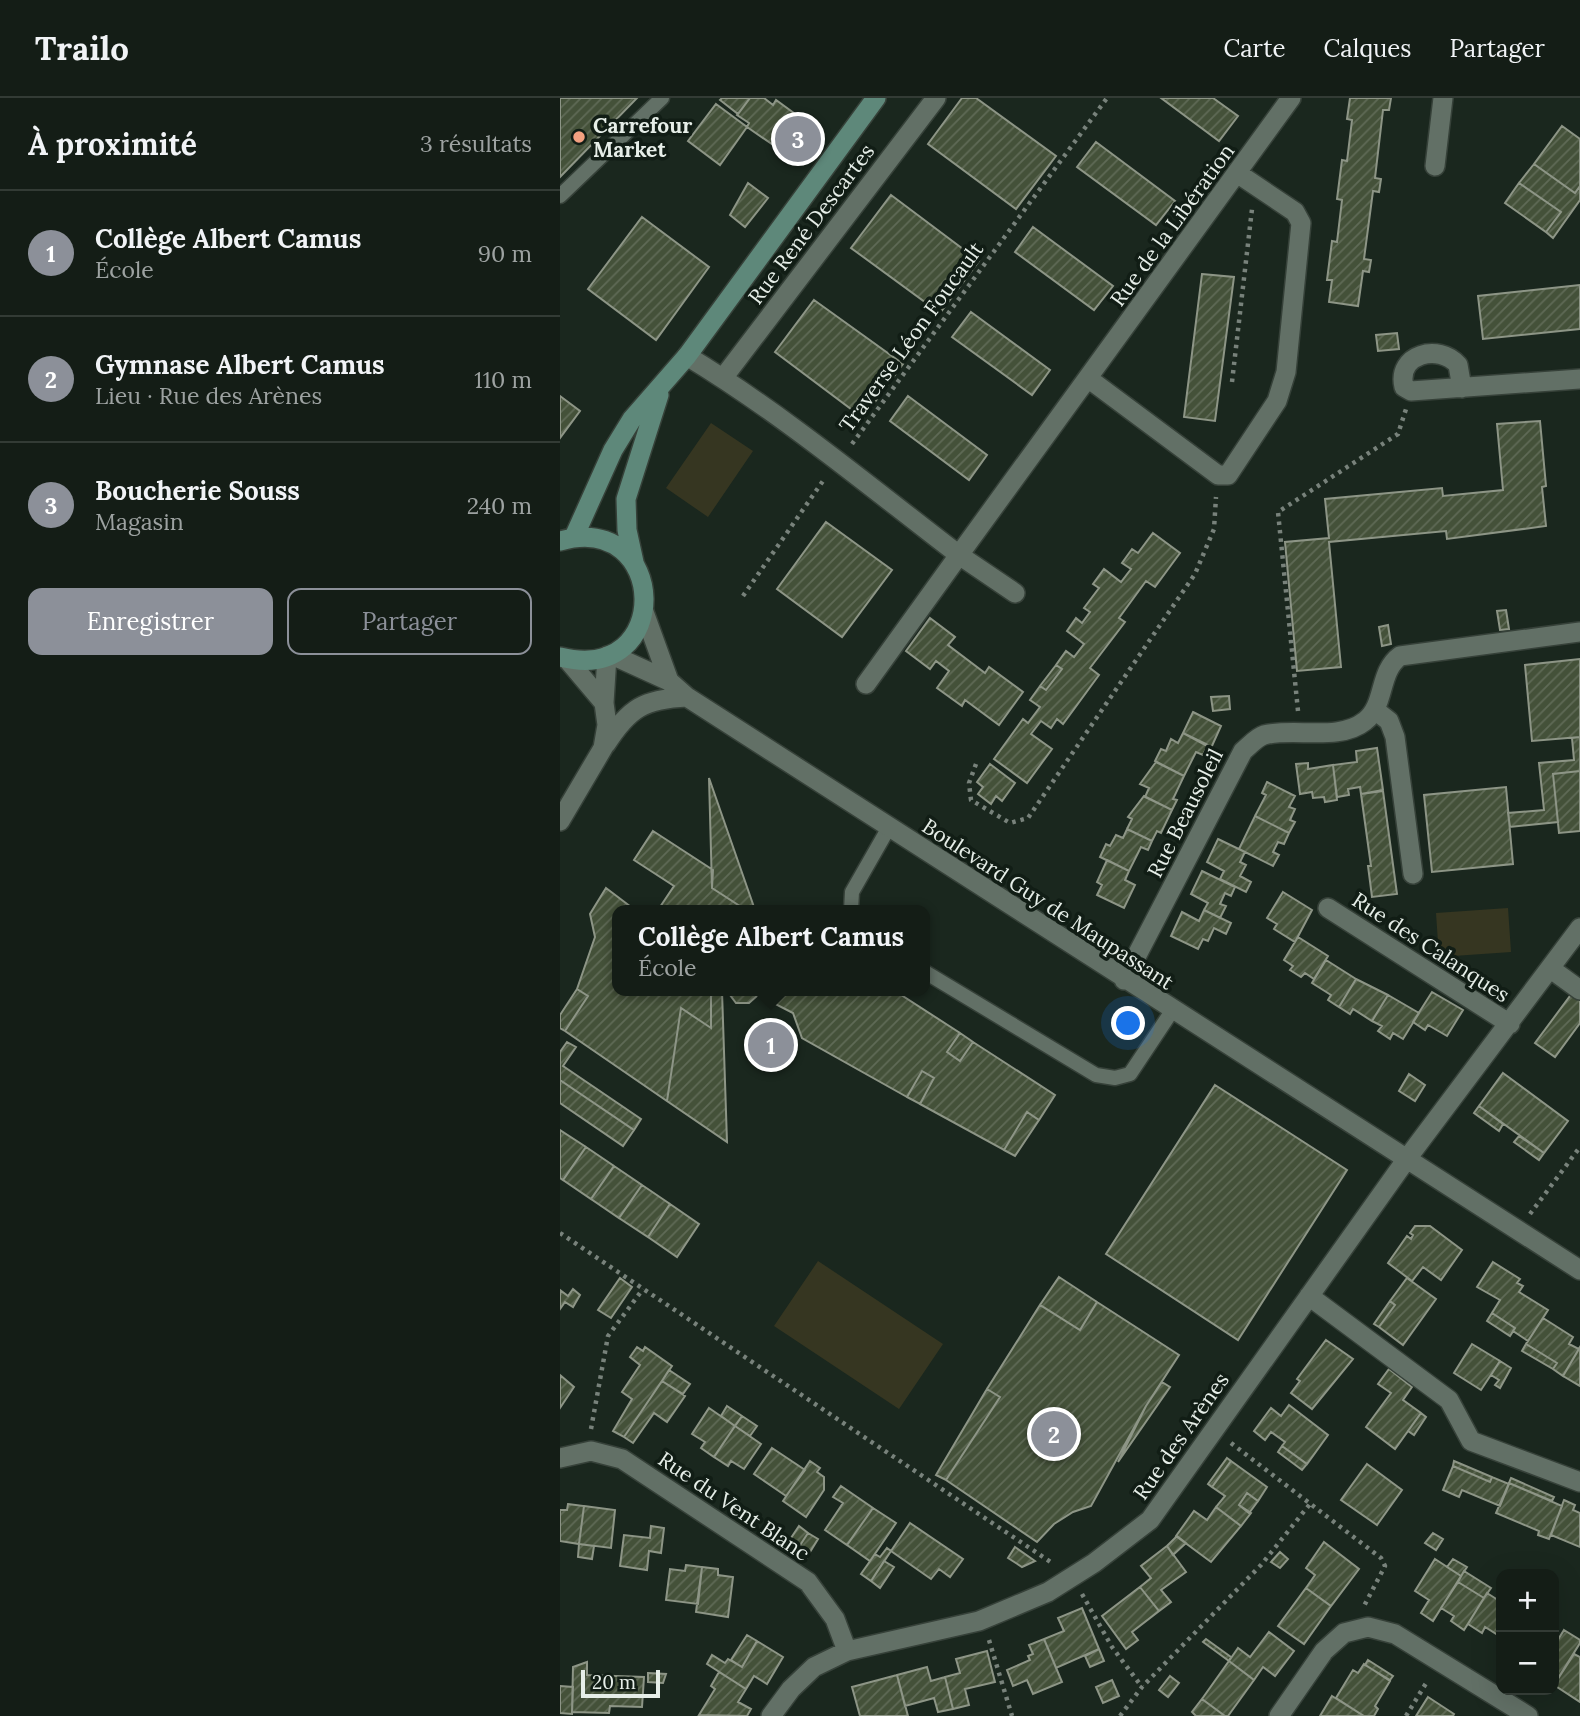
<!DOCTYPE html>
<html lang="fr">
<meta charset="utf-8">
<style>
body{margin:0;font-family:Lora,serif;background:#212a23;color:#f1f3f6}
.controls{position:absolute;right:21px;bottom:21px;display:grid;overflow:hidden;border-radius:14px;box-shadow:0 7px 28px #0002}
.controls button{width:63px;height:63px;display:grid;place-items:center;padding:0;border:0;border-bottom:2px solid #333b35;background:#141d16;color:#f1f3f6;font:35px sans-serif}
.scale{position:absolute;left:21px;bottom:18px;width:79px;box-sizing:border-box;padding-left:7px;border:4px solid #e6eee8;border-top:0;font-size:19px;line-height:24px;white-space:nowrap;color:#e6eee8;-webkit-text-stroke:5px #111d15;paint-order:stroke}
.you{position:absolute;left:569px;top:926px;width:24px;height:24px;margin:-18px;border:5px solid #fff;border-radius:50%;background:#1a73e8;box-shadow:0 0 0 10px #1a73e833}
.badge{display:grid;place-items:center;width:46px;height:46px;border-radius:50%;background:#8c9099;color:#fff;font-size:23px;font-weight:700}
.pin{position:absolute;translate:-50% -50%;border:4px solid #fff;box-shadow:0 2px 7px #0006}
.popup{position:absolute;left:52px;top:807px;width:318px;height:91px;box-sizing:border-box;display:grid;place-content:center;border-radius:14px;background:#141d16;filter:drop-shadow(0 2px 5px #0005);font-size:23px;white-space:nowrap;color:#9da2a1}
.popup b{font-size:26px;color:#f1f3f6}
.popup::after{content:'';position:absolute;left:50%;top:100%;margin-left:-14px;border:14px solid transparent;border-top-color:#141d16}
.list{margin:0;padding:0;list-style:none}
h2{display:flex;justify-content:space-between;align-items:center;height:91px;margin:0;padding:0 28px;font-size:30px}
h2 small{font-size:23px;font-weight:400;color:#9da2a1}
.list li{display:grid;grid-template-columns:46px 1fr auto;gap:21px;align-items:center;box-sizing:border-box;height:126px;padding:0 28px;border-top:2px solid #333b35}
.list b{display:block;font-size:26px;white-space:nowrap}
.list p{margin:0;font-size:23px;white-space:nowrap;color:#9da2a1}
.list em{font-size:23px;font-style:normal;color:#9da2a1}
.actions{display:flex;gap:14px;padding:21px 28px}
.actions a{flex:1;padding:16px 0;border:2px solid #8c9099;border-radius:14px;text-align:center;font-size:24px;color:#8c9099}
.actions .main{background:#8c9099;color:#fff}
.map{position:relative;flex:none;width:1020px;height:1618px;overflow:hidden}
header{display:flex;align-items:center;gap:42px;box-sizing:border-box;height:98px;padding:0 35px;background:#141d16;border-bottom:2px solid #333b35}
header strong{font-size:33px}
nav{display:flex;gap:38px;margin-inline-start:auto;font-size:24px}
main{display:flex}
aside{flex:1;background:#141d16}
.map>svg:first-child{display:block}
</style>
<header>
<strong>Trailo</strong>
<nav><a>Carte</a><a>Calques</a><a>Partager</a></nav>
</header>
<main>
<aside>
<h2>À proximité<small>3 résultats</small></h2>
<ul class="list">
<li><span class="badge">1</span><div><b>Collège Albert Camus</b><p>École</p></div><em>90 m</em></li>
<li><span class="badge">2</span><div><b>Gymnase Albert Camus</b><p>Lieu · Rue des Arènes</p></div><em>110 m</em></li>
<li><span class="badge">3</span><div><b>Boucherie Souss</b><p>Magasin</p></div><em>240 m</em></li>
</ul>
<div class="actions"><a class="main">Enregistrer</a><a>Partager</a></div>
</aside>
<div class="map">
<svg width="1020" height="1618" viewBox="0 0 1020 1618">
<defs>
<pattern id="building-hatch" width="6" height="6" patternUnits="userSpaceOnUse" patternTransform="scale(1.75)"><rect width="6" height="6" fill="#445139"/><path d="M-1 1l2-2M0 6l6-6M5 7l2-2" fill="none" stroke="#5f6a56"/></pattern>
</defs>
<rect width="100%" height="100%" fill="#1a271e"/>
<path fill="#363621" d="M151,325L193,353L148,419L106,390Z
M948,810L951,854L879,859L876,815Z
M258,1163L383,1246L339,1311L214,1228Z"/>
<path fill="url(#building-hatch)" stroke="#8d9586" stroke-width="2" d="M0,0H77L0,79Z
M162,0H190L178,16L160,2Z
M190,0H204L213,7L216,2L257,32L235,62L187,29L189,25L177,17Z
M402,0H416L496,58L456,111L368,46Z
M601,0H653L678,18L659,43Z
M790,0H831L829,12H823L815,80L821,81L819,94L813,93L804,161L811,162L809,174L803,173L798,208L769,204L772,182H767L772,143L777,144L782,102L777,101L782,62L787,63L792,22L787,21Z
M156,6L187,29L160,67L128,43Z
M1002,28L1020,41V88L1015,95L974,66Z
M536,44L615,103L596,127L517,69Z
M974,66L1015,95L1020,88V102L993,140L986,134L1001,114L959,85Z
M188,85L208,100L185,129L170,117Z
M959,85L1001,114L986,134L945,105Z
M331,97L419,163L380,215L291,150Z
M82,119L149,169L96,242L28,191Z
M473,129L553,188L534,212L455,154Z
M642,176L674,179L655,323L624,319Z
M1020,187V231L923,241L918,198Z
M254,202L343,266L303,320L215,254Z
M411,214L490,272L472,297L392,239Z
M837,235L839,251L818,253L816,237Z
M0,298L20,313L0,340Z
M348,298L427,357L409,382L330,323Z
M980,323L986,388L982,389L986,428L887,441L886,433L769,444L781,569L737,573L725,444L769,440L765,401L882,390L883,398L943,392L937,326Z
M266,424L332,472L282,539L217,491Z
M593,435L620,455L595,489L586,483L559,520L565,524L530,570L539,577L503,626L497,621L491,630L481,623L471,636L492,651L467,685L434,661L463,621L468,625L480,609L470,602L480,588L486,592L502,571L496,567L506,553L514,559L524,546L507,533L516,520L522,525L530,514L524,510L539,490L533,486L544,471L561,484L571,471L562,465L572,451L578,455Z
M946,512L949,531L940,532L937,513Z
M370,520L395,539L388,547L425,575L429,569L463,594L439,627L405,602L402,608L377,590L389,573L376,563L370,571L346,553Z
M828,527L831,546L822,548L819,529Z
M1020,561V639L972,643L965,567Z
M496,567L502,571L486,592L480,588Z
M669,598L670,611L653,613L651,599Z
M633,614L661,628L651,650L623,635Z
M623,635L648,647L643,657L636,654L624,678L595,663L601,651L606,653L611,641L618,645Z
M1020,639V673L993,676L998,724L950,729L948,715L984,712L979,665L1014,662L1012,640Z
M817,650L823,692L801,696L800,689L788,691L789,697L777,699L773,667L797,664L796,653Z
M596,664L624,678L613,701L617,702L612,712L585,699L589,690L580,686Z
M748,665V671L773,667L777,702L765,704L764,699L753,700L752,694L740,696L736,666Z
M430,666L455,685L442,703L436,698L431,706L418,696L423,689L417,684Z
M1020,673V733L999,735L993,676Z
M149,680L195,812H186L152,790Z
M707,684L735,698L729,709L735,711L730,722L735,724L729,735L695,718L706,697L702,695Z
M946,689L953,766L872,774L864,697Z
M823,693L837,796L812,799L808,768H811L801,696Z
M584,698L612,712L601,735L597,733L592,743L567,731L572,721L568,719Z
M695,718L729,735L724,746L718,744L713,754L719,757L713,768L679,751Z
M567,731L592,743L588,752L581,749L569,773L540,759L546,746L550,748L556,737L563,740Z
M93,733L153,772L152,790L186,812H98L114,788L74,762Z
M658,741L685,754L680,764L686,767L680,778L691,784L686,794L660,781L664,773L647,764Z
M547,762L569,773L565,782L575,787L564,810L537,797L542,787L537,784Z
M642,773L675,789L671,798L665,795L660,806L666,808L660,820L644,812L648,805L631,796Z
M46,790L75,812H57V893H151V930L121,910L107,1003L5,933L28,898L17,891L35,839L30,816Z
M723,794L752,812L735,844L714,831L717,826L707,820Z
M644,812L671,825L666,836L654,830L648,843L643,841L638,851L611,838L622,814L639,823Z
M738,839L768,858L754,881L745,875L741,879L730,872L733,868L724,862Z
M766,862L796,881L779,909L768,902L771,897L752,885Z
M796,881L828,897L812,923L793,911L790,916L779,909Z
M17,891L28,898L5,933L0,930V917Z
M151,893H162L167,1044L107,1003L121,910L151,930Z
M167,893H335L400,935L387,954L400,963L413,944L495,997L479,1022L467,1014L444,1052L360,1006L374,980L362,973L347,999L242,940L233,915L198,897L189,905H176Z
M872,894L903,912L887,938L868,927L865,932L853,924Z
M1013,894L1020,899V925L995,959L975,945Z
M828,897L859,915L843,941L833,935L830,941L818,933L822,928L812,923Z
M400,935L413,944L400,963L387,954Z
M7,944L16,949L3,968L81,1021L74,1032L0,982V954Z
M362,973L374,980L360,1006L347,999Z
M943,975L1008,1023L984,1055L919,1008Z
M849,976L865,987L855,1003L839,993Z
M0,982L74,1032L63,1048L0,1005Z
M655,987L787,1072L678,1242L546,1156Z
M919,1008L943,1026L939,1033L914,1015Z
M467,1014L479,1022L455,1058L444,1052Z
M0,1032L26,1049L3,1082L0,1080Z
M959,1038L984,1055L979,1062L954,1044Z
M26,1049L54,1068L31,1101L3,1082Z
M54,1068L82,1087L59,1120L31,1101Z
M82,1087L110,1106L88,1139L59,1120Z
M110,1106L139,1126L117,1159L88,1139Z
M855,1128H870L902,1152L881,1182L863,1169L852,1183L828,1165L847,1138L851,1141L853,1137L850,1135Z
M933,1164L960,1181L957,1185L963,1188L959,1194L988,1212L968,1243L953,1233L955,1230L932,1215L940,1202L917,1189Z
M499,1179L537,1204L520,1232L480,1207Z
M60,1180L72,1189L51,1220L38,1212Z
M847,1180L876,1201L843,1247L819,1229L835,1207L830,1203Z
M13,1191L20,1197L13,1209L5,1204L0,1211V1192L8,1198Z
M830,1203L835,1207L819,1229L814,1226Z
M537,1204L619,1257L586,1308L531,1408L513,1414L494,1426L477,1444L386,1382L440,1299L427,1291L480,1207L520,1232Z
M932,1215L955,1230L950,1238L927,1223Z
M983,1220L1013,1239L1009,1246L1019,1251L1003,1278L993,1271L997,1265L966,1246Z
M766,1242L793,1261L752,1311L731,1295L740,1283L737,1281Z
M912,1246L940,1263L921,1292L894,1275Z
M966,1246L997,1265L993,1271L962,1253Z
M77,1249L83,1253L85,1249L112,1268L64,1339L53,1333L72,1301L62,1294L80,1267L70,1259Z
M1020,1249V1288L1003,1278Z
M940,1263L951,1270L940,1290L935,1287L939,1282L931,1277Z
M829,1271L852,1289L843,1302L861,1315L835,1351L806,1329L831,1295L818,1286Z
M109,1272L130,1286L123,1296L102,1283Z
M0,1277L14,1289L0,1310Z
M102,1283L125,1298L107,1324L94,1315L73,1345L64,1339Z
M602,1284L610,1289L558,1364L586,1308Z
M427,1291L440,1299L386,1382L376,1377Z
M729,1307L768,1337L747,1366L722,1348L725,1344L711,1334L705,1342L694,1333L711,1310L721,1318Z
M167,1308L182,1318L175,1328L161,1318Z
M149,1310L175,1328L154,1359L141,1350L145,1344L132,1336Z
M861,1315L866,1319L854,1337L848,1333Z
M182,1318L197,1328L190,1338L175,1328Z
M175,1328L201,1346L184,1371L171,1363L168,1368L154,1359Z
M722,1348L747,1366L742,1372L718,1354Z
M212,1350L245,1372L226,1398L194,1376Z
M667,1360L671,1363L652,1389L648,1386Z
M250,1363L260,1370L257,1374L264,1379V1392L246,1419L223,1403Z
M671,1363L707,1389L698,1403L687,1395L679,1407L691,1415L681,1428L656,1409L665,1398L652,1389Z
M894,1363L932,1379L930,1384L893,1368Z
M807,1366L842,1392L817,1427L781,1402Z
M893,1368L930,1384L932,1379L949,1386L940,1408L902,1392L899,1399L883,1392Z
M951,1380L994,1399L992,1403L949,1385Z
M949,1385L1002,1408L989,1441L978,1437L979,1433L936,1415Z
M281,1388L313,1410L287,1447L265,1432L283,1405L273,1399Z
M687,1395L698,1403L689,1415L679,1407Z
M1004,1402L1015,1407L1013,1412L1020,1415V1449L991,1437Z
M8,1406L24,1408L19,1446L0,1443V1412H7Z
M24,1408L55,1412L51,1450L19,1446Z
M656,1409L681,1428L651,1464L616,1438L634,1413L647,1422Z
M313,1410L336,1425L310,1463L287,1447Z
M350,1425L403,1461L390,1479L379,1471L371,1481L331,1453Z
M91,1428L104,1430L101,1455L89,1453L87,1472L60,1468L64,1437L90,1440Z
M239,1428L248,1435L235,1455L225,1449Z
M248,1435L258,1441L245,1462L235,1455Z
M873,1435L883,1441L876,1452L865,1445Z
M617,1438L626,1445L613,1457L607,1448Z
M764,1444L799,1471L771,1508L746,1490L755,1477L746,1470Z
M19,1446L34,1448L32,1461L18,1459Z
M607,1448L626,1474L601,1492L611,1504L599,1513L580,1489L591,1480L581,1468Z
M455,1449L475,1463L462,1469L448,1460Z
M327,1450L331,1453L311,1483L301,1476L315,1456L320,1459Z
M720,1454L728,1461L720,1470L711,1464Z
M875,1461L901,1478L873,1523L861,1515L869,1502L855,1493Z
M893,1461L907,1469L901,1478L887,1469Z
M324,1463L334,1469L320,1490L311,1483Z
M126,1467L142,1469L138,1506L106,1502L110,1471L125,1473Z
M142,1469L158,1471V1477L173,1479L168,1519L136,1514Z
M904,1473L931,1490L924,1500L898,1484Z
M898,1484L924,1500L904,1532L891,1523L894,1518L881,1510Z
M580,1489L599,1513L572,1534L578,1542L566,1551L542,1518Z
M746,1490L771,1508L744,1546L718,1528Z
M927,1495L941,1504V1532L938,1537L925,1529L922,1535L908,1526Z
M522,1510L539,1551L496,1570L484,1541L504,1533L498,1520Z
M1004,1532L1020,1542V1545L997,1582L994,1581V1536L999,1540Z
M709,1534L734,1553L715,1578L703,1569L694,1582L669,1563L678,1550L690,1559Z
M187,1537L197,1543L182,1569L171,1562Z
M484,1541L502,1584L473,1596L467,1582L453,1588L447,1572L470,1562L468,1558L473,1556L469,1547Z
M646,1541L671,1559L669,1563L643,1544Z
M197,1543L223,1559L207,1586L194,1578L186,1591L147,1566L152,1557L165,1565L168,1561L182,1569Z
M539,1551L544,1563L530,1569L525,1558Z
M427,1553L435,1584L405,1591L409,1607L393,1611L385,1579L400,1575L396,1561Z
M1014,1556L1020,1559V1604L994,1587Z
M808,1562L833,1578L830,1582L805,1567Z
M669,1563L694,1582L668,1618H665L642,1601Z
M27,1564V1577L84,1579L82,1609L50,1608L49,1615L12,1614L13,1569Z
M804,1566L830,1583L815,1608L818,1611L814,1618H804L776,1600L793,1572L798,1575Z
M367,1569L371,1583L385,1579L393,1611L378,1614L374,1600L345,1608L337,1577Z
M159,1574L186,1591L178,1604L191,1611L187,1618L139,1617L155,1591L151,1588Z
M88,1575L106,1576L103,1585L88,1584Z
M337,1577L348,1618H300L292,1589Z
M610,1578L619,1585L608,1599L599,1592Z
M552,1582L559,1598L543,1605L536,1589Z
M0,1588L13,1589L12,1616L0,1615Z
M772,1598L804,1618H760Z
M868,1599L894,1616L893,1618H856Z
M642,1601L665,1618H636L632,1614Z"/>
<g fill="none" stroke-linecap="round" stroke-linejoin="round">
<g stroke="#364139" stroke-width="17">
<path id="service" d="M0,98L102,0
M291,812L292,794L328,731
M365,874L536,977L555,980L570,976L612,913"/>
</g>
<g stroke="#364139" stroke-width="22">
<path id="minor" d="M875,68L883,0
M127,258C223,316 310,389 399,457L731,0
M163,280L376,0
M529,281L658,377H668L717,303L726,274L741,125L735,114L677,75
M902,290L898,267C879,245 836,256 844,289L851,293L1020,281
M84,514L109,583
M52,557L109,583L127,599L1020,1172
M7,561L44,605
M306,586L399,457L455,495
M815,612L829,623L835,639L853,776
M46,646C69,610 84,601 127,599
M0,723L43,650L47,627L44,605L47,558
M768,810L950,926
M991,871L1020,892
M564,882L683,653C689,648 697,639 704,637C734,629 779,644 805,623C826,607 818,574 840,558L1020,534
M749,1198L889,1302L911,1343L1020,1384
M0,1360L31,1353L62,1361L248,1484L275,1521L287,1553
M211,1618L231,1591L254,1569L287,1553L419,1523L488,1494L534,1465L590,1422L846,1062L1020,830
M719,1618L764,1553L784,1535L808,1529L835,1536L968,1618"/>
</g>
<g stroke="#364139" stroke-width="22">
<path id="secondary" d="M14,439L53,352L72,321L127,258L316,0
M0,443C109,412 115,588 0,559
M74,464L67,432L66,401L99,297"/>
</g>
<path stroke="#78827b" stroke-width="4.5" stroke-dasharray="3.5 5" stroke-linecap="butt" d="M672,284L692,111
M292,346L547,0
M183,498L265,380
M738,613L718,414L838,336L846,311
M416,666L409,685L411,702L450,725L468,720L635,476L654,431L656,399
M970,1116L1020,1049
M0,1135L492,1465
M31,1331L48,1238L83,1191
M671,1345L821,1460L825,1468L804,1508
M522,1496L552,1549L582,1589
M429,1542L452,1618
M560,1618L582,1589L701,1467L750,1406
M846,1618L868,1582"/>
<use href="#service" stroke="#627066" stroke-width="14"/>
<use href="#minor" stroke="#627066" stroke-width="19"/>
<use href="#secondary" stroke="#5e887a" stroke-width="19"/>
</g>
<circle fill="#f2a080" stroke="#111d15" stroke-width="2.5" cx="19" cy="39" r="7"/>
<g text-anchor="middle" dominant-baseline="central" stroke-width="7" stroke-linejoin="round" paint-order="stroke">
<g font-size="21" font-weight="bold" fill="#e6eee8" stroke="#111d15" text-anchor="start">
<text x="33" y="27">Carrefour<tspan x="33" dy="24">Market</tspan></text>
</g>
<g font-size="21" fill="#e6eee8" stroke="#111d15">
<text transform="translate(251 126) rotate(-53)">Rue René Descartes</text>
<text transform="translate(612 127) rotate(-54)">Rue de la Libération</text>
<text transform="translate(351 239) rotate(-54)">Traverse Léon Foucault</text>
<text transform="translate(625 715) rotate(-63)">Rue Beausoleil</text>
<text transform="translate(488 806) rotate(33)">Boulevard Guy de Maupassant</text>
<text transform="translate(871 849) rotate(33)">Rue des Calanques</text>
<text transform="translate(621 1338) rotate(-55)">Rue des Arènes</text>
<text transform="translate(174 1408) rotate(34)">Rue du Vent Blanc</text>
</g>
</g>
</svg>
<div class="controls">
<button>+</button>
<button>−</button>
</div>
<div class="scale">20 m</div>
<div class="you"></div>
<div class="pin badge" style="left:211px;top:947px">1</div>
<div class="popup"><b>Collège Albert Camus</b>École</div>
<div class="pin badge" style="left:494px;top:1336px">2</div>
<div class="pin badge" style="left:238px;top:41px">3</div>
</div>
</main>
